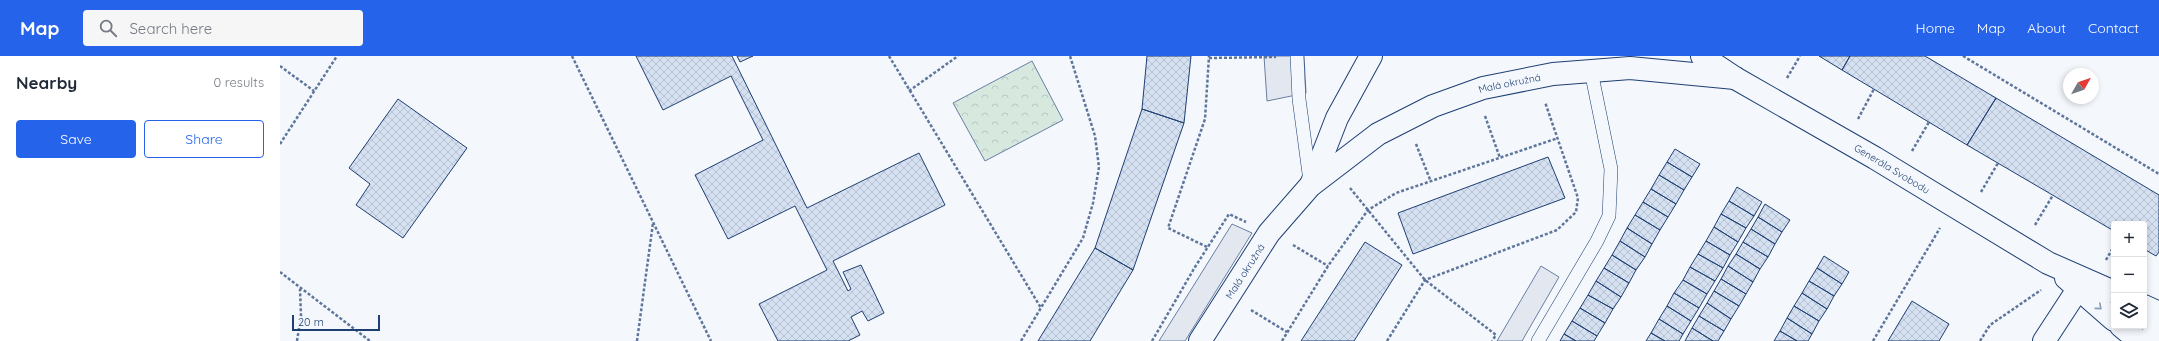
<!DOCTYPE html>
<meta charset="utf-8">
<style>
body{margin:0;font-family:Quicksand,sans-serif;background:#f6f6f7;color:#1f2937}
.controls{position:absolute;right:12px;bottom:12px;display:grid;overflow:hidden;border-radius:4px;box-shadow:0 2px 6px #0003}
.controls button{width:36px;height:36px;display:grid;place-items:center;padding:0;border:0;border-bottom:1px solid #e0e1e3;background:#fff;color:#1f2937;font:20px sans-serif}
.compass{position:absolute;left:1783px;top:12px;width:36px;height:36px;border-radius:50%;background:#fff;box-shadow:0 2px 6px #0003;rotate:50deg}
.scale{position:absolute;left:12px;bottom:10px;width:88px;box-sizing:border-box;padding-left:4px;border:2px solid #1d3f73;border-top:0;font-size:11px;line-height:14px;white-space:nowrap;color:#1d3f73;-webkit-text-stroke:3px #f4f7fb;paint-order:stroke}
.list{margin:0;padding:0;list-style:none}
h2{display:flex;justify-content:space-between;align-items:center;height:52px;margin:0;padding:0 16px;font-size:17px}
h2 small{font-size:13px;font-weight:400;color:#747a83}
.actions{display:flex;gap:8px;padding:12px 16px}
.actions a{flex:1;padding:9px 0;border:1px solid #2563eb;border-radius:4px;text-align:center;font-size:14px;color:#2563eb}
.actions .main{background:#2563eb;color:#fff}
.icon{flex:none;width:22px;height:22px;fill:none;stroke:currentColor;stroke-width:2;stroke-linecap:round;stroke-linejoin:round}
.map{position:relative;flex:none;width:1879px;height:285px;overflow:hidden}
header{display:flex;align-items:center;gap:24px;box-sizing:border-box;height:56px;padding:0 20px;background:#2563eb;color:#fff}
header strong{font-size:19px}
nav{display:flex;gap:22px;margin-inline-start:auto;font-size:14px}
.search{width:280px;height:36px;background:#f6f6f7;display:flex;align-items:center;gap:10px;box-sizing:border-box;padding:0 14px;border-radius:4px;color:#747a83;font-size:15px}
main{display:flex}
aside{flex:1;background:#fff}
.map>svg:first-child{display:block}
</style>
<header>
<strong>Map</strong>
<div class="search"><svg class="icon" aria-label="search" viewBox="0 0 24 24"><circle cx="10" cy="10" r="6"/><path d="M15 15l6 6"/></svg>Search here</div>
<nav><a>Home</a><a>Map</a><a>About</a><a>Contact</a></nav>
</header>
<main>
<aside>
<h2>Nearby<small>0 results</small></h2>
<ul class="list">
</ul>
<div class="actions"><a class="main">Save</a><a>Share</a></div>
</aside>
<div class="map">
<svg width="1879" height="285" viewBox="0 0 1879 285">
<defs>
<pattern id="park-crowns" width="20" height="18" patternUnits="userSpaceOnUse"><rect width="20" height="18" fill="#d7e8df"/><path d="M2 6a3 3 0 1 1 6 0M12 15a3 3 0 1 1 6 0" fill="none" stroke="#b8c8c3"/></pattern>
<pattern id="building-cross-hatch" width="8" height="8" patternUnits="userSpaceOnUse"><rect width="8" height="8" fill="#d5e0f0"/><path d="M0 0l8 8M0 8l8-8" fill="none" stroke="#b6c1d1"/></pattern>
</defs>
<rect width="100%" height="100%" fill="#f4f7fb"/>
<path fill="url(#park-crowns)" stroke="#687fa3" d="M752,5L783,64L705,105L673,47Z"/>
<path fill="#e3e8f0" stroke="#687fa3" d="M984,0H1024L1026,37L987,45Z
M952,168L972,177L905,285H879Z
M1261,210L1279,221L1242,285H1217Z"/>
<path fill="url(#building-cross-hatch)" stroke="#1d3f73" d="M356,0H452L527,152L639,97L665,149L553,205L568,235L571,233L563,216L581,209L604,257L588,265L582,255L571,261L580,279L568,285H498L479,248L547,214L515,150L448,183L415,119L483,84L451,20L383,54Z
M457,0H473L460,6Z
M867,0H911L904,67L862,53Z
M1539,0H1570L1562,14Z
M1570,0H1645L1716,42L1687,89L1562,14Z
M1716,42L1879,139V196L1876,200L1864,193V168H1834V175L1687,89Z
M118,43L187,92L123,182L76,149L90,128L69,112Z
M862,53L904,67L853,214L815,192Z
M1395,93L1420,108L1412,121L1387,106Z
M1268,101L1285,142L1133,198L1118,157Z
M1387,106L1412,121L1404,134L1379,119Z
M1379,119L1404,134L1396,148L1371,133Z
M1457,131L1482,146L1474,160L1449,145Z
M1371,133L1396,148L1388,161L1363,146Z
M1449,145L1474,160L1466,172L1441,158Z
M1363,146L1388,161L1380,174L1355,159Z
M1485,148L1510,164L1502,176L1478,161Z
M1441,158L1466,172L1458,186L1434,171Z
M1355,159L1380,174L1372,188L1347,172Z
M1478,161L1502,176L1495,188L1471,173Z
M1434,171L1458,186L1450,199L1426,185Z
M1347,172L1372,188L1365,201L1340,185Z
M1471,173L1495,188L1488,201L1463,186Z
M1340,185L1365,201L1356,214L1332,199Z
M1426,185L1450,199L1443,212L1418,198Z
M1085,186L1122,209L1074,285H1021Z
M1463,186L1488,201L1480,213L1456,198Z
M815,192L853,214L810,285H758Z
M1418,198L1443,212L1435,225L1410,211Z
M1456,198L1480,213L1473,226L1448,210Z
M1332,199L1356,214L1349,227L1324,212Z
M1544,200L1569,216L1562,228L1537,212Z
M1448,210L1473,226L1466,238L1441,223Z
M1410,211L1435,225L1427,238L1403,224Z
M1324,212L1349,227L1341,241L1316,225Z
M1537,212L1562,228L1554,240L1529,225Z
M1441,223L1466,238L1459,250L1434,235Z
M1403,224L1427,238L1419,252L1394,237Z
M1316,225L1341,241L1333,253L1308,239Z
M1529,225L1554,240L1547,253L1522,237Z
M1434,235L1459,250L1451,263L1427,247Z
M1394,237L1419,252L1411,265L1387,250Z
M1522,237L1547,253L1539,265L1514,250Z
M1308,239L1333,253L1325,267L1300,252Z
M1632,245L1669,268L1659,285H1608Z
M1427,247L1451,263L1444,275L1419,260Z
M1387,250L1411,265L1403,278L1379,263Z
M1514,250L1539,265L1532,278L1507,262Z
M1300,252L1325,267L1317,280L1292,265Z
M1419,260L1444,275L1438,285H1433L1412,272Z
M1507,262L1532,278L1528,285H1517L1500,275Z
M1379,263L1403,278L1399,285H1385L1371,277Z
M1292,265L1317,280L1314,285H1296L1284,278Z
M1412,272L1433,285H1405Z
M1500,275L1517,285H1494Z
M1371,277L1385,285H1366Z
M1284,278L1296,285H1280Z"/>
<g fill="none" stroke-linecap="round" stroke-linejoin="round">
<g stroke="#1d3f73" stroke-width="14">
<path id="service" d="M1017,0L1019,43L1030,125
M1258,285L1317,185L1329,160L1331,113L1311,15"/>
</g>
<g stroke="#1d3f73" stroke-width="24">
<g id="minor">
<path id="s1" d="M1422,0L1455,22L1595,102L1768,207L1834,236"/>
<path d="M1031,129L1057,62L1091,0"/>
<path d="M1786,222L1834,264"/>
<path d="M1864,250L1879,257"/>
<path d="M1841,270L1859,285"/>
<path id="s2" d="M920,285L989,177L1030,130L1098,78L1153,50L1203,32L1273,18L1350,12L1455,22"/>
<path d="M1764,285L1798,233"/>
<path d="M1871,285L1875,270L1879,265"/>
</g>
</g>
<path stroke="#5e769c" stroke-width="2.5" stroke-dasharray="3 2" stroke-linecap="butt" d="M292,0L431,285
M609,0L761,252
M1683,0L1879,118
M929,2L996,1
M0,10L34,35
M1507,22L1520,0
M629,35L678,0
M1205,60L1220,102
M1578,63L1594,33
M0,88L57,0
M1136,88L1151,126
M1632,95L1649,66
M1070,132L1145,224L1216,279L1212,285
M1701,136L1718,107
M1755,169L1773,139
M1013,189L1048,210
M927,191L888,172L925,63L929,0
M1826,204L1834,190
M0,216L90,285
M971,254L1007,276
M17,285L21,260L20,233
M357,285L373,167
M741,285L803,182L813,147L819,111L815,80L790,0
M872,285L915,211L949,158L966,166
M1002,285L1048,210L1088,154L1116,137L1278,82
M1107,285L1145,224L1277,174L1296,156L1298,142L1265,46
M1593,285L1660,172
M1700,285L1710,269L1761,234"/>
<use href="#service" stroke="#f4f7fb" stroke-width="13"/>
<use href="#minor" stroke="#f4f7fb" stroke-width="22"/>
</g>
<defs><path id="oneway-chevron" d="M-2-3.5L2.5 0L-2 3.5" fill="none" stroke-width="1.6" stroke-linecap="round" stroke-linejoin="round"/></defs>
<use stroke="#889bb7" href="#oneway-chevron" transform="translate(1819 251) rotate(41)"/>
<g text-anchor="middle" dominant-baseline="central" stroke-width="3" stroke-linejoin="round" paint-order="stroke">
<g font-size="10" fill="#1d3f73" stroke="#f4f7fb">
<text stroke="none"><textPath href="#s2" startOffset="418">Malá okružná</textPath></text>
<text stroke="none"><textPath href="#s1" startOffset="221">Generála Svobodu</textPath></text>
<text stroke="none"><textPath href="#s2" startOffset="83">Malá okružná</textPath></text>
</g>
</g>
</svg>
<div class="controls">
<button>+</button>
<button>−</button>
<button><svg class="icon" aria-label="layers" viewBox="0 0 24 24"><path d="M12 4l9 5-9 5-9-5zM3 14l9 5 9-5"/></svg></button>
</div>
<svg class="compass" viewBox="-18 -18 36 36"><path d="M0-13l5 13h-10z" fill="#e53935"/><path d="M0 13l5-13h-10z" fill="#747a83"/></svg>
<div class="scale">20 m</div>
</div>
</main>
